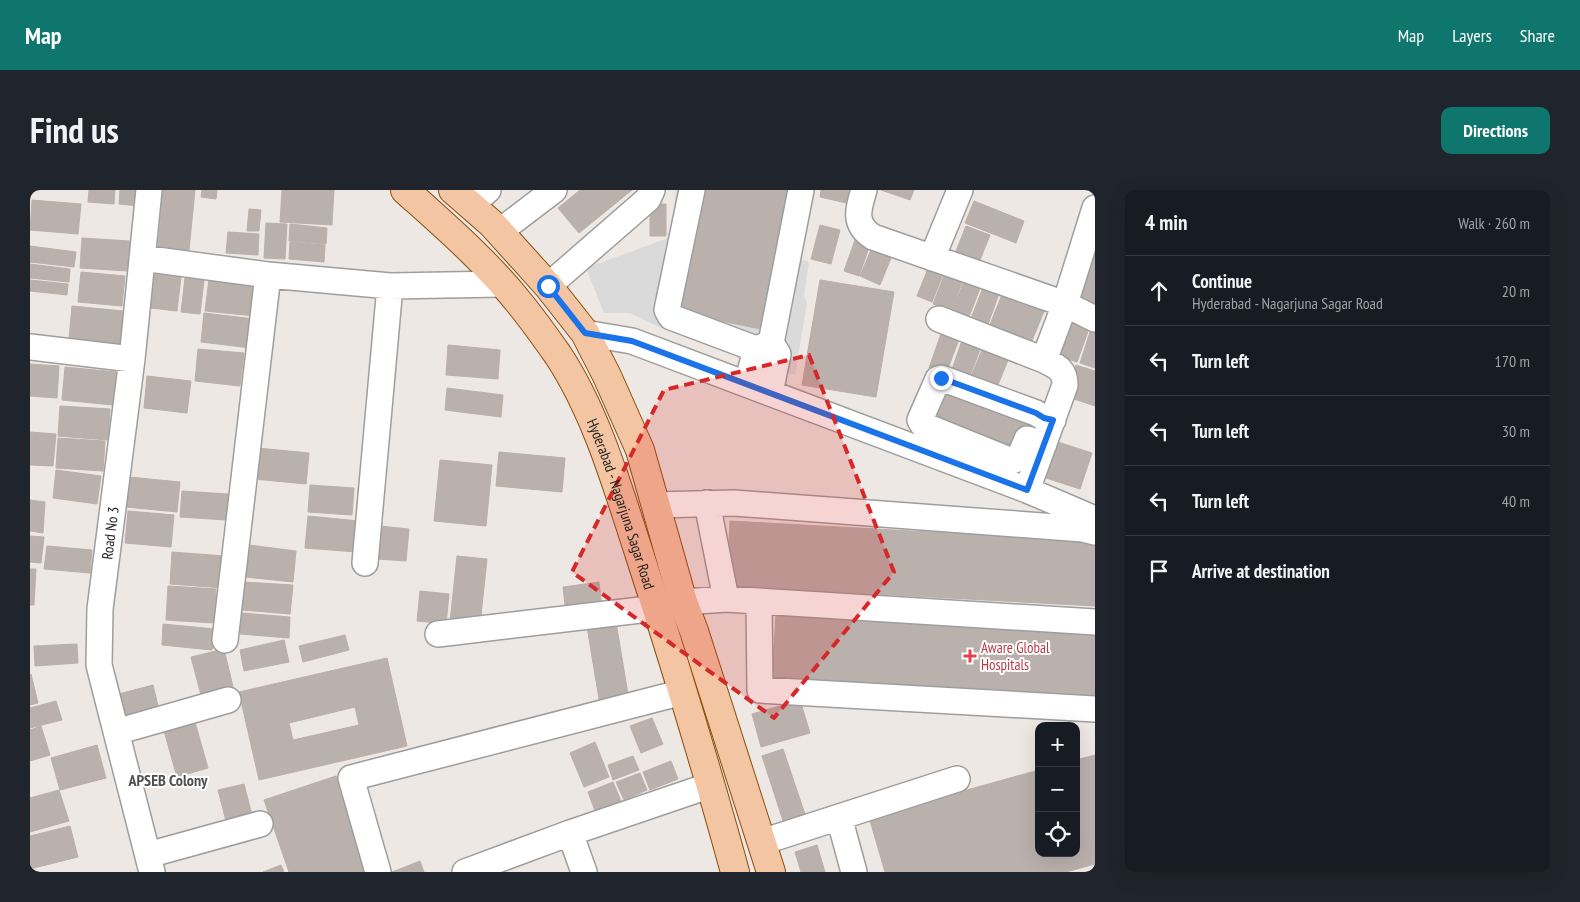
<!DOCTYPE html>
<meta charset="utf-8">
<style>
body{margin:0;font-family:"PT Sans Narrow",sans-serif;background:#20242c;color:#f1f3f6}
.controls{position:absolute;right:15px;bottom:15px;display:grid;overflow:hidden;border-radius:10px;box-shadow:0 5px 20px #0002}
.controls button{width:45px;height:45px;display:grid;place-items:center;padding:0;border:0;border-bottom:1px solid #363941;background:#171b24;color:#f1f3f6;font:25px sans-serif}
.stop{position:absolute;width:15px;height:15px;margin:-11px;border:4px solid #1a73e8;border-radius:50%;background:#fff}
.stop.end{background:#1a73e8;border-color:#fff;box-shadow:0 1px 5px #0008}
.list{margin:0;padding:0;list-style:none}
h2{display:flex;justify-content:space-between;align-items:center;height:65px;margin:0;padding:0 20px;font-size:21px}
h2 small{font-size:16px;font-weight:400;color:#9ea1a6}
.list li{display:grid;grid-template-columns:32px 1fr auto;gap:15px;align-items:center;box-sizing:border-box;height:70px;padding:0 20px;border-top:1px solid #363941}
.list b{display:block;font-size:19px;white-space:nowrap}
.list p{margin:0;font-size:16px;white-space:nowrap;color:#9ea1a6}
.list em{font-size:16px;font-style:normal;color:#9ea1a6}
.icon{flex:none;width:28px;height:28px;fill:none;stroke:currentColor;stroke-width:2;stroke-linecap:round;stroke-linejoin:round}
.map{position:relative;flex:none;width:1065px;height:682px;overflow:hidden;border-radius:10px}
header{display:flex;align-items:center;gap:30px;box-sizing:border-box;height:70px;padding:0 25px;background:#0f766e;color:#fff}
header strong{font-size:24px}
nav{display:flex;gap:28px;margin-inline-start:auto;font-size:18px}
.intro{display:flex;align-items:center;justify-content:space-between;box-sizing:border-box;height:120px;padding:0 30px}
h1{margin:0;font-size:35px}
.button{padding:12px 22px;border-radius:10px;background:#0f766e;color:#fff;font-size:18px;font-weight:700}
main{display:flex;gap:30px;padding:0 30px}
aside{flex:1;background:#171b24;border-radius:10px;box-shadow:0 5px 20px #0002}
.map>svg:first-child{display:block}
</style>
<header>
<strong>Map</strong>
<nav><a>Map</a><a>Layers</a><a>Share</a></nav>
</header>
<div class="intro"><h1>Find us</h1><a class="button">Directions</a></div>
<main>
<div class="map">
<svg width="1065" height="682" viewBox="0 0 1065 682">
<rect width="100%" height="100%" fill="#ede8e3"/>
<path fill="#dbdada" d="M646,0H778L765,68L779,72L774,105L777,114L765,185L629,137L600,123H574L556,78L641,47Z"/>
<path fill="#bab1ad" stroke="#bdaea7" fill-rule="evenodd" d="M59,0H85L84,14L58,12Z
M90,0H110L109,16L89,14Z
M133,0H165L159,60L128,57Z
M172,0H187L186,9L171,7Z
M252,0H304L302,35L250,32Z
M550,0H602L549,43L528,18Z
M672,0H759L731,139L647,122Z
M791,0H828L825,15L790,7Z
M851,0H884L880,10Z
M2,10L51,14L48,44L0,40Z
M944,11L994,31L986,53L935,33Z
M620,14H636V46H620Z
M219,19L231,20L229,41H217Z
M236,33L257,34L255,69L234,68Z
M260,34L297,38L296,54L259,51Z
M790,35L810,40L801,74L781,69Z
M936,36L960,45L950,70L926,61Z
M198,42L229,44L228,65L196,63Z
M826,47L841,52L829,86L814,81Z
M52,48L100,51L98,81L50,78Z
M260,52L295,55L294,72L259,69Z
M843,55L863,63L850,95L830,86Z
M0,56L46,62L44,77L0,72Z
M1062,65L1065,66V118L1045,111Z
M901,71L916,77L902,112L887,106Z
M0,74L40,79L39,92L0,88Z
M917,78L935,85L921,121L903,114Z
M51,82L95,86L92,116L48,112Z
M125,84L151,87L147,121L121,118Z
M936,87L952,93L939,127L922,120Z
M155,88L174,90L170,124L151,122Z
M179,89L228,94L225,126L175,121Z
M0,90L38,94L37,105L0,101Z
M790,90L864,102L846,207L772,195Z
M954,95L970,101L957,137L940,131Z
M973,102L1015,119L1001,153L959,137Z
M42,116L93,121L90,154L39,149Z
M174,123L224,129L221,158L171,152Z
M1037,128L1060,136L1047,172L1025,165Z
M1062,136L1065,137V178L1050,173Z
M913,138L931,144L916,184L899,178Z
M934,145L953,152L938,191L920,185Z
M955,153L981,163L965,202L939,191Z
M418,155L470,160L468,189L416,185Z
M168,159L214,163L210,196L165,191Z
M0,174L29,176L27,208L0,206Z
M1046,175L1065,181V216L1035,206Z
M35,177L86,182L83,215L32,210Z
M117,186L161,191L157,223L114,218Z
M912,191L1002,226L987,266L896,231Z
M417,198L473,205L471,227L415,220Z
M30,216L80,219L78,250L28,246Z
M0,242L26,244L23,276L0,275Z
M28,248L75,251L73,281L26,278Z
M1028,252L1062,263L1050,299L1016,288Z
M228,258L279,263L276,294L224,289Z
M469,262L535,268L532,302L466,296Z
M410,270L462,275L456,336L404,331Z
M26,280L71,286L67,314L23,308Z
M99,287L150,292L147,322L96,317Z
M280,295L324,298L322,325L278,322Z
M152,301L198,304L196,330L150,327Z
M0,310L15,312L13,343L0,341Z
M98,321L144,325L141,357L95,353Z
M278,326L329,331L326,362L275,358Z
M700,331L1065,351V416L697,396Z
M349,336L379,339L376,371L347,369Z
M0,346L14,347L11,373L0,372Z
M219,355L266,361L263,392L215,387Z
M17,356L62,360L60,383L14,379Z
M142,362L195,366L193,398L140,394Z
M427,366L457,369L450,435L420,432Z
M0,379H6L4,415H0Z
M214,392L263,395L260,424L212,420Z
M569,392L572,419L536,424L533,397Z
M138,396L186,399L184,433L136,430Z
M390,401L419,404L416,434L387,431Z
M212,423L260,427L259,448L210,444Z
M746,425L1065,440V505L742,489Z
M586,432L599,510L570,515L557,437Z
M133,434L185,439L182,460L132,455Z
M315,445L319,460L273,472L269,456Z
M254,450L259,472L214,481L210,460Z
M47,454L48,473L5,476L4,456Z
M194,459L204,501L172,509L161,467Z
M357,468L377,556L229,590L209,502ZM325,517L329,535L263,550L259,533Z
M1,484L8,513L0,515V485Z
M123,495L130,524L92,533L85,505Z
M770,510L780,543L731,557L722,524Z
M26,511L32,530L0,538V518Z
M622,528L633,554L611,563L600,536Z
M165,532L178,578L147,587L134,541Z
M11,536L20,565L0,571V540Z
M565,552L579,587L554,597L540,563Z
M67,555L76,588L30,600L21,568Z
M753,559L778,633L756,640L732,566Z
M1065,565V674L1036,682H855L839,627L1009,580V663H1046V570Z
M603,566L609,580L583,590L578,575Z
M641,571L648,589L620,600L613,582Z
M610,583L617,600L594,610L586,592Z
M306,586L338,682H259L234,610Z
M583,592L591,611L565,621L558,602Z
M214,594L222,625L196,631L188,600Z
M29,600L39,631L0,642V608Z
M40,636L48,667L0,679V646Z
M787,655L795,682H771L765,662Z
M390,671L394,682H362Z
M251,675L254,682H233Z"/>
<g fill="none" stroke-linecap="round" stroke-linejoin="round">
<g stroke="#9e9e9e" stroke-width="28">
<path id="minor" d="M119,0L102,169L70,419L69,475L122,682
M662,0L637,120L641,127L726,159
M834,0C828,20 823,34 843,47L1035,114L1065,129
M441,15L458,0
M469,42L524,0
M112,68L238,85L360,96L472,94
M902,68L930,0
M518,96L618,9L622,0
M909,129L1014,170C1026,176 1035,179 1035,195L997,300
M555,143L602,151L997,300L1065,329
M741,153L771,0
M0,157L102,169
M1014,170L1035,114L1065,18
M717,194L726,159L741,153L748,164L740,203
M1014,254L997,249L989,268L982,271L893,235L890,230L908,189L911,188L1006,223L1014,228L1023,230
M677,313L696,409
M625,315L704,313L1053,339L1065,342
M335,373L360,96
M729,411L730,500L1065,519
M653,412L696,409L1065,432
M408,444L627,418
M195,450L238,85
M86,542L198,510
M809,627L824,682
M540,643L554,682
M732,652L927,589
M118,665L230,634
M348,682L321,588L653,502
M435,682L540,643L681,595"/>
</g>
<g stroke="#894e0c" stroke-width="30">
<g id="major">
<path id="s1" d="M375,0C415,36 458,73 491,115C504,131 516,148 528,165C567,224 588,299 610,366C644,471 676,576 705,682"/>
<path d="M423,0L462,34L518,96L555,143L577,186L610,260L653,412L664,441L741,682"/>
</g>
</g>
<use href="#minor" stroke="#fff" stroke-width="25"/>
<use href="#major" stroke="#f4c5a2" stroke-width="28"/>
</g>
<g fill="none" stroke-linecap="round" stroke-linejoin="round">
<path stroke="#1a73e8" stroke-width="6" d="M518,96L555,143L602,151L997,300L1023,230L1014,228L1006,223L911,188"/>
</g>
<path fill="#d62828" fill-opacity="0.2" stroke="#d62828" stroke-width="4" stroke-dasharray="10 6" stroke-linejoin="round" d="M779,165L864,382L744,528L542,382L634,200Z"/>
<path fill="#e0444e" stroke="#fff" stroke-width="2" d="M937.5 458.5h5v5h5v5h-5v5h-5v-5h-5v-5h5z"/>
<g text-anchor="middle" dominant-baseline="central" stroke-width="4" stroke-linejoin="round" paint-order="stroke">
<g font-size="15" fill="#1d1d1d" stroke="#fff">
<text stroke="none"><textPath href="#s1" startOffset="388">Hyderabad - Nagarjuna Sagar Road</textPath></text>
<text transform="translate(80 343) rotate(-83)">Road No 3</text>
</g>
<g font-size="15" fill="#be3a42" stroke="#fff" text-anchor="start">
<text x="951" y="457">Aware Global<tspan x="951" dy="17">Hospitals</tspan></text>
</g>
<g font-size="16" font-weight="bold" fill="#505050" stroke="#fff">
<text x="138" y="590">APSEB Colony</text>
</g>
</g>
</svg>
<div class="controls">
<button>+</button>
<button>−</button>
<button><svg class="icon" aria-label="locate" viewBox="0 0 24 24"><circle cx="12" cy="12" r="6"/><path d="M12 2v4M12 18v4M2 12h4M18 12h4"/></svg></button>
</div>
<div class="stop" style="left:518px;top:96px"></div>
<div class="stop end" style="left:911px;top:188px"></div>
</div>
<aside>
<h2>4 min<small>Walk · 260 m</small></h2>
<ul class="list">
<li><svg class="icon" aria-label="ahead" viewBox="0 0 24 24"><path d="M12 20V5M6 11l6-6 6 6"/></svg><div><b>Continue</b><p>Hyderabad - Nagarjuna Sagar Road</p></div><em>20 m</em></li>
<li><svg class="icon" aria-label="left" viewBox="0 0 24 24"><path d="M17 20v-9H6M10 6l-5 5 5 5"/></svg><div><b>Turn left</b></div><em>170 m</em></li>
<li><svg class="icon" aria-label="left" viewBox="0 0 24 24"><path d="M17 20v-9H6M10 6l-5 5 5 5"/></svg><div><b>Turn left</b></div><em>30 m</em></li>
<li><svg class="icon" aria-label="left" viewBox="0 0 24 24"><path d="M17 20v-9H6M10 6l-5 5 5 5"/></svg><div><b>Turn left</b></div><em>40 m</em></li>
<li><svg class="icon" aria-label="arrive" viewBox="0 0 24 24"><path d="M6 21V4h12l-3 4 3 4H6"/></svg><div><b>Arrive at destination</b></div></li>
</ul>
</aside>
</main>
